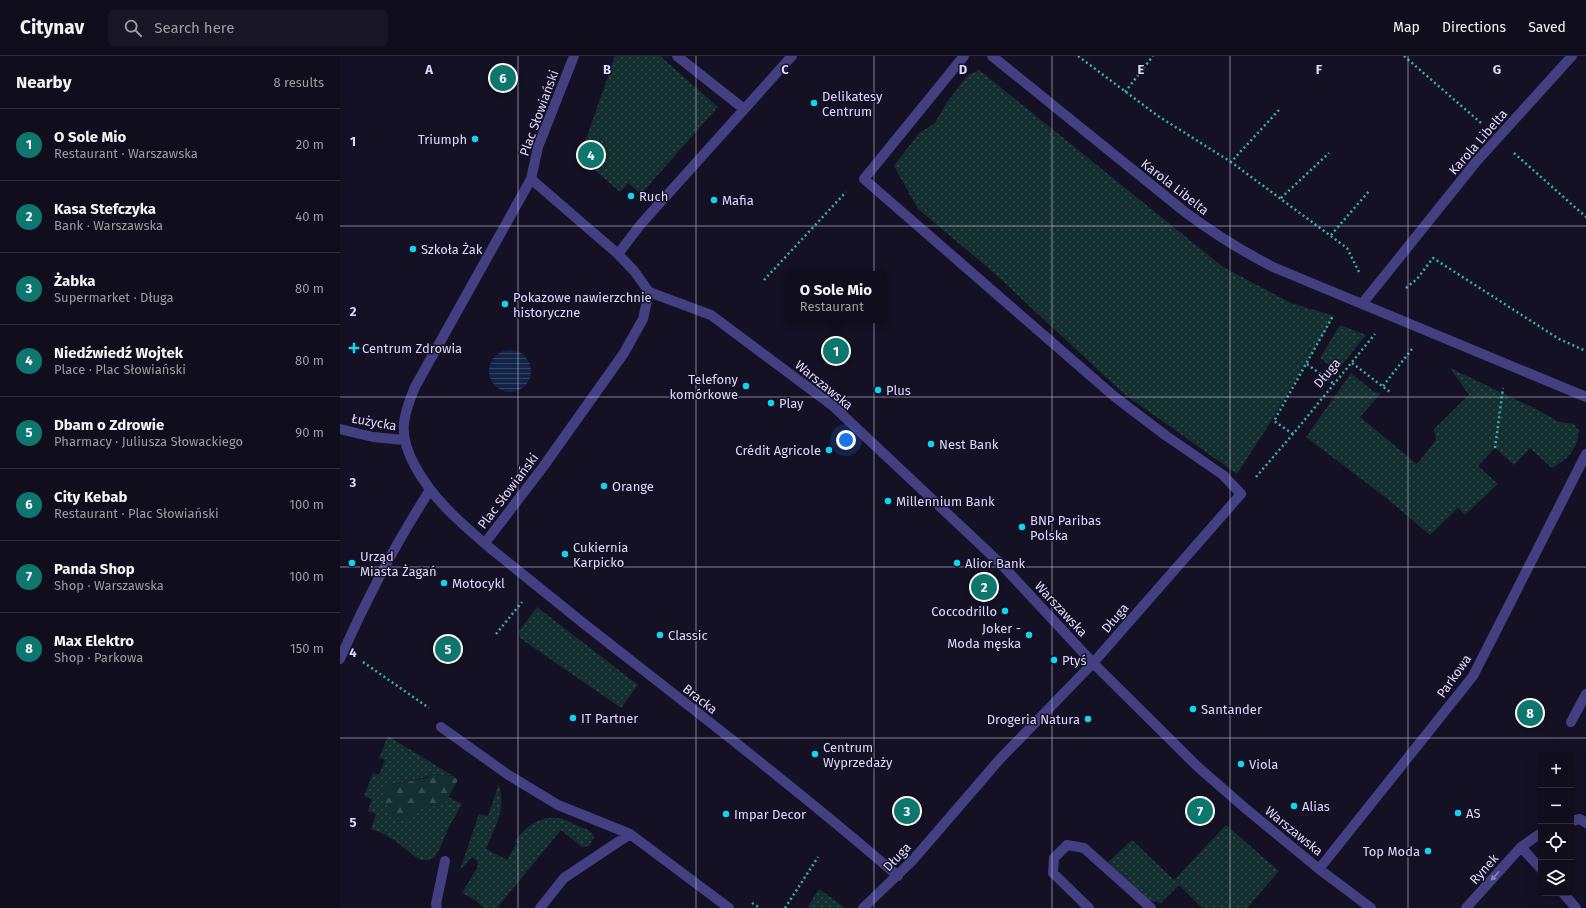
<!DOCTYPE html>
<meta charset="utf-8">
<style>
body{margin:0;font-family:"Fira Sans",sans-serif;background:#191625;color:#f1f3f6}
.controls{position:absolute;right:12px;bottom:12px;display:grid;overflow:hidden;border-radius:6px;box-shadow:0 4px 16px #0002}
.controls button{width:36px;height:36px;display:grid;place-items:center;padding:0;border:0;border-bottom:1px solid #302d3b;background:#100d1c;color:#f1f3f6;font:20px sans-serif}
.you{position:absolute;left:506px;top:384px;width:14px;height:14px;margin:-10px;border:3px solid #fff;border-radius:50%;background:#1a73e8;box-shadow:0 0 0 6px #1a73e833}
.badge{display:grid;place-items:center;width:26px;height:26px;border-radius:50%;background:#0f766e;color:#fff;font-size:13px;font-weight:700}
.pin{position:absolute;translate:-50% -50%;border:2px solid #fff;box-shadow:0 1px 4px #0006}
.popup{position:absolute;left:445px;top:215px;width:102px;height:52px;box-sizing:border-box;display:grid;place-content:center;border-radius:6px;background:#100d1c;filter:drop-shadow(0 1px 3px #0005);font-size:13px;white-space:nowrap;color:#9c9ca3}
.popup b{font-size:15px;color:#f1f3f6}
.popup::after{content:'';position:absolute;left:50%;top:100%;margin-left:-8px;border:8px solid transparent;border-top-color:#100d1c}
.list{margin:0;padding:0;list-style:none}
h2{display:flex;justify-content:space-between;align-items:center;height:52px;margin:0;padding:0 16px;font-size:17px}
h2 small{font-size:13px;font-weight:400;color:#9c9ca3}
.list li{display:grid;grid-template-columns:26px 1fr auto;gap:12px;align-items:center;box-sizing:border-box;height:72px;padding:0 16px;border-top:1px solid #302d3b}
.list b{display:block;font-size:15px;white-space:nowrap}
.list p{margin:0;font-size:13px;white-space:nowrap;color:#9c9ca3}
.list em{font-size:13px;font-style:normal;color:#9c9ca3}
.icon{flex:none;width:22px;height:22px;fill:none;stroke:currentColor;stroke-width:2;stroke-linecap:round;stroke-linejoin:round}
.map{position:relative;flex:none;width:1246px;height:852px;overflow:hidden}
header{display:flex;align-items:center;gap:24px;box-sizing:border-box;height:56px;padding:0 20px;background:#100d1c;border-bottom:1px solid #302d3b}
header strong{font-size:19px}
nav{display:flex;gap:22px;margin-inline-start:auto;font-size:14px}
.search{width:280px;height:36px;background:#191625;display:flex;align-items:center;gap:10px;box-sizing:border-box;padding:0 14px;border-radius:6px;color:#9c9ca3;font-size:15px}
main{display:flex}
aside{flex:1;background:#100d1c}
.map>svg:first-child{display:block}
</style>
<header>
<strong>Citynav</strong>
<div class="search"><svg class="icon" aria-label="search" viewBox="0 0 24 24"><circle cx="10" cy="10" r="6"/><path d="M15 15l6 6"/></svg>Search here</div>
<nav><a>Map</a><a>Directions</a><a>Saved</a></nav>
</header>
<main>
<aside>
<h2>Nearby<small>8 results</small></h2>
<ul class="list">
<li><span class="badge">1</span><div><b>O Sole Mio</b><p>Restaurant · Warszawska</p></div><em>20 m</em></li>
<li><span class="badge">2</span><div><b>Kasa Stefczyka</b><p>Bank · Warszawska</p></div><em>40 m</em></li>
<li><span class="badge">3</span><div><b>Żabka</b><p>Supermarket · Długa</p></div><em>80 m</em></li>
<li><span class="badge">4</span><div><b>Niedźwiedź Wojtek</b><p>Place · Plac Słowiański</p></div><em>80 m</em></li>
<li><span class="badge">5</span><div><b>Dbam o Zdrowie</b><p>Pharmacy · Juliusza Słowackiego</p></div><em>90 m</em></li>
<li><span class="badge">6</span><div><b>City Kebab</b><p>Restaurant · Plac Słowiański</p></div><em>100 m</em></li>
<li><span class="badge">7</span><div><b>Panda Shop</b><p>Shop · Warszawska</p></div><em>100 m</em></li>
<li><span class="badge">8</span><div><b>Max Elektro</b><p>Shop · Parkowa</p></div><em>150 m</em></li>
</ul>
</aside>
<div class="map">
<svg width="1246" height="852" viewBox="0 0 1246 852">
<defs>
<pattern id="grass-dots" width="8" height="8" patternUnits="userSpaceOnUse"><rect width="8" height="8" fill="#142f2f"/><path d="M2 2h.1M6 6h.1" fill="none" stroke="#364c4e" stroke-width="1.8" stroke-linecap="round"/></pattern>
<pattern id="forest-firs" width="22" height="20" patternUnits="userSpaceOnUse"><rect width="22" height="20" fill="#142f2f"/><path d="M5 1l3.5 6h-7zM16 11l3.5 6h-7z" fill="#364c4e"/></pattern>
<pattern id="water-rules" width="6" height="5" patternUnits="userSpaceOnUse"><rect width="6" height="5" fill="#122548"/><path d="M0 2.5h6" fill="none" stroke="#344463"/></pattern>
</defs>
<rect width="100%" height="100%" fill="#151125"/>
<path fill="url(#grass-dots)" d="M275,0H320L378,51L301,138L288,127L280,136L244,105L242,95Z
M639,14L883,211L951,247L994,260L930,367L897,418L784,338L653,216L578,153L554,110L579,77L595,67L607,46L628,19Z
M1000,269L1026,279L997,315L980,302Z
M1110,312L1200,355L1219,366L1234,368L1239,375C1236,395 1229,402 1212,412L1190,392L1174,409L1155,392L1138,410L1158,428L1125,459L1118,452L1090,479L1045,441L966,381L1011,317L1034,336L1041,337L1020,361L1077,408L1096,384L1094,373L1129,339Z
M197,551L298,629L281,652L180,582L179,575Z
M48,680L113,720L94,718L87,721L50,729L80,753L86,750L104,749L108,741L122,748L110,769L99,794L94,802L88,804H81L74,800L57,786L44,778L31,773L36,758L28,755L32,743L24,740L33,717L39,719L45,704L39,702Z
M159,728C166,758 156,767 146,793L167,804L177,787L175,785C185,772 198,760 217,762C224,762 233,768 240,771C246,773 253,775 254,782L249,790L242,791L221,774L157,852H144L135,844L122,837L138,810L137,805L132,801L120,814L139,758L148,760Z
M886,769L939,815L907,852H862L839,829L821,847L808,844L767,807L792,784L834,824Z
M479,833L504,851L503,852H467Z"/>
<path fill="url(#forest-firs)" d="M94,718L113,720L118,724L104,749C97,750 90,749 85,751C79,752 76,757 71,760C56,770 47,752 42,740L45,733L50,729L87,722Z"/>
<path fill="url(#water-rules)" d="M149 315a21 21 0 1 1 42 0a21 21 0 1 1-42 0Z"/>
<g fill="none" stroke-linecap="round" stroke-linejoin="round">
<path stroke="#37b1ac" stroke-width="2.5" stroke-dasharray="2 3" stroke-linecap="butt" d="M738,0L818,60L891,106
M1064,0L1141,67
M785,36L813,0
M939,54L891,106L1007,192L1019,216
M1174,97L1246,161
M941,142L989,97
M991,179L1030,134
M424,224L506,136
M1066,232L1077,223L1093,202L1219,283L1246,295
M1012,307L1050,336
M967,308L994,328
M1043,330L1072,293
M953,378L934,365L993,260
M1155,392L1163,332
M916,421L953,378L1035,278
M156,578L182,546
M23,606L89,652
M412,847L420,852
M445,852L478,801"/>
<path stroke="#433f81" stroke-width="10" d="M234,0L198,91L191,123L75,331C62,362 58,379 75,410C93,444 122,468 150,492C181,517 212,542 243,567C349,650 456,732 558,820
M337,0L404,53
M652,0L845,156C873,177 902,195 933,211L1246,341
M278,198L301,168L452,0
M309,236L371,259L493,350L661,508L753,607L858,711L905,752L979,813L1031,852
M1022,248L1136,106L1232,0
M0,373L33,381L64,384
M145,487L203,411L284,297L303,263L309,236L295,216L278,198L191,123
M0,603C26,544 55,488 90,434
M1231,666L1246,638
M101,671L167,718L218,749L290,778L389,852
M1231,765L1240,763L1246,767
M1181,791L1201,813
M979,813L1133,620L1246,398
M1223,837L1236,852
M97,852L96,848L105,805
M200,852L224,822L290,778
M523,852L572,805L660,703L753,607L901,438L883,419L825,379L775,341L524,123L624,0
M749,852L713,817L714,802L727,789L744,792L811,852
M1126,852L1181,791L1201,777"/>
</g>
<defs><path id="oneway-solid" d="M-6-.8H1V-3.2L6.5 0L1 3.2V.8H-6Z"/></defs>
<use fill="#8884b8" href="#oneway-solid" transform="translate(1155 820) rotate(132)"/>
<path fill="none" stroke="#ddd8fc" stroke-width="1" stroke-opacity="0.55" d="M178,0V852M356,0V852M534,0V852M712,0V852M890,0V852M1068,0V852M0,170H1246M0,341H1246M0,511H1246M0,682H1246"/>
<g fill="#10d5f0" stroke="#151125" stroke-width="1.5">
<circle cx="474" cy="47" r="4"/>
<circle cx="135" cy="83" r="4"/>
<circle cx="291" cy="140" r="4"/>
<circle cx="374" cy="144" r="4"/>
<circle cx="73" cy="193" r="4"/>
<circle cx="165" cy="248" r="4"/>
<path d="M12 286h4v4h4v4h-4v4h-4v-4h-4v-4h4z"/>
<circle cx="406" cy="330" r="4"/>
<circle cx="538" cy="334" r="4"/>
<circle cx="431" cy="347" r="4"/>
<circle cx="591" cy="388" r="4"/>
<circle cx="489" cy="394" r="4"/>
<circle cx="264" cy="430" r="4"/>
<circle cx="548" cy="445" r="4"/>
<circle cx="682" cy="471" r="4"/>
<circle cx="225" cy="498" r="4"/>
<circle cx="12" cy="507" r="4"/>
<circle cx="617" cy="507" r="4"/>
<circle cx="104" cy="527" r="4"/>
<circle cx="665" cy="555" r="4"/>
<circle cx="320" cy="579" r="4"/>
<circle cx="689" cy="579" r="4"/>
<circle cx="714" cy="604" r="4"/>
<circle cx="853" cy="653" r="4"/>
<circle cx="233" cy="662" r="4"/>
<circle cx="748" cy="663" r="4"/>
<circle cx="475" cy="698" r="4"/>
<circle cx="901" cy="708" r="4"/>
<circle cx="954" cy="750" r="4"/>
<circle cx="1118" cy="757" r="4"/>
<circle cx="386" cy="758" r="4"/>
<circle cx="1088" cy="795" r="4"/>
</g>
<g text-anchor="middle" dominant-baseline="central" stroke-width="3" stroke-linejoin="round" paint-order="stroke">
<g font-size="13" fill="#ddd8fc" stroke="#151125" text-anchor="start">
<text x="482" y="40">Delikatesy<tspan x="482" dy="15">Centrum</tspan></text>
<text x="127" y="83" text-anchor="end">Triumph</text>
<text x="299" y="140">Ruch</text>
<text x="382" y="144">Mafia</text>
<text x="81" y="193">Szkoła Żak</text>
<text x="173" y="241">Pokazowe nawierzchnie<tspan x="173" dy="15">historyczne</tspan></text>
<text x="22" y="292">Centrum Zdrowia</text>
<text x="398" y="323" text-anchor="end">Telefony<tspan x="398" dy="15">komórkowe</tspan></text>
<text x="546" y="334">Plus</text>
<text x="439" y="347">Play</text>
<text x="599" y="388">Nest Bank</text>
<text x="481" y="394" text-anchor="end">Crédit Agricole</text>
<text x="272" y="430">Orange</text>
<text x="556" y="445">Millennium Bank</text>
<text x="690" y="464">BNP Paribas<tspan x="690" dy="15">Polska</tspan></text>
<text x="233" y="491">Cukiernia<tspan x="233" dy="15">Karpicko</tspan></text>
<text x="20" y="500">Urząd<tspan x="20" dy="15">Miasta Żagań</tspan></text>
<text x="625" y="507">Alior Bank</text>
<text x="112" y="527">Motocykl</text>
<text x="657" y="555" text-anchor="end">Coccodrillo</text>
<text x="681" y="572" text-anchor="end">Joker -<tspan x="681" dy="15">Moda męska</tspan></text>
<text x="328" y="579">Classic</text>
<text x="722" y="604">Ptyś</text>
<text x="861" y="653">Santander</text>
<text x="241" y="662">IT Partner</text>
<text x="740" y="663" text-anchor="end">Drogeria Natura</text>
<text x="483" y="691">Centrum<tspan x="483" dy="15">Wyprzedaży</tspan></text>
<text x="909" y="708">Viola</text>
<text x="962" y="750">Alias</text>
<text x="1126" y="757">AS</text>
<text x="394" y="758">Impar Decor</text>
<text x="1080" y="795" text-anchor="end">Top Moda</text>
</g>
<g font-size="13" fill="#ddd8fc" stroke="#151125">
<text transform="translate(199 57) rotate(-70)">Plac Słowiański</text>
<text transform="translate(1138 86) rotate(-49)">Karola Libelta</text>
<text transform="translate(835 131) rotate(38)">Karola Libelta</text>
<text transform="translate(987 317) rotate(-50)">Długa</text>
<text transform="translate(484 329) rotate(39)">Warszawska</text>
<text transform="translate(34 366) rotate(10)">Łużycka</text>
<text transform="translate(168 435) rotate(-53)">Plac Słowiański</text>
<text transform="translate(721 553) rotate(47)">Warszawska</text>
<text transform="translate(775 562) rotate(-49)">Długa</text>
<text transform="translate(1114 620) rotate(-55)">Parkowa</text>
<text transform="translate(360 643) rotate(38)">Bracka</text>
<text transform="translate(954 775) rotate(39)">Warszawska</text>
<text transform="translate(557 801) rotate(-47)">Długa</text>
<text transform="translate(1144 813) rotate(-48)">Rynek</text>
</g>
</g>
<g font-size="13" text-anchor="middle" font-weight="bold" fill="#ddd8fc" stroke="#151125" stroke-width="3" stroke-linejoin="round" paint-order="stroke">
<text x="89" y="18">A</text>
<text x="267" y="18">B</text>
<text x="445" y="18">C</text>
<text x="623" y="18">D</text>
<text x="801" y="18">E</text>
<text x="979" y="18">F</text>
<text x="1157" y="18">G</text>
<text x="13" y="90">1</text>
<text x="13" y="260">2</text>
<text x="13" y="431">3</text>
<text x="13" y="601">4</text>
<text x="13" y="771">5</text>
</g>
</svg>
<div class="controls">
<button>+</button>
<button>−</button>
<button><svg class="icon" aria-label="locate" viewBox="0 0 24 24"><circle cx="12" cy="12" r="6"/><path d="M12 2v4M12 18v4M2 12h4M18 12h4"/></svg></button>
<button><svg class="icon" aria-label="layers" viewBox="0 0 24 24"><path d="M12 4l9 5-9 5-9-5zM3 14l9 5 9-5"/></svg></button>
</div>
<div class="you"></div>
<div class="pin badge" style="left:496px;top:295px">1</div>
<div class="popup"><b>O Sole Mio</b>Restaurant</div>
<div class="pin badge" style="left:644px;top:531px">2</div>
<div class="pin badge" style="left:567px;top:755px">3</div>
<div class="pin badge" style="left:251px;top:99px">4</div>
<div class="pin badge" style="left:108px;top:593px">5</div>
<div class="pin badge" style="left:163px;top:22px">6</div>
<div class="pin badge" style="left:860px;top:755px">7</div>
<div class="pin badge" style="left:1190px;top:657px">8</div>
</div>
</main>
